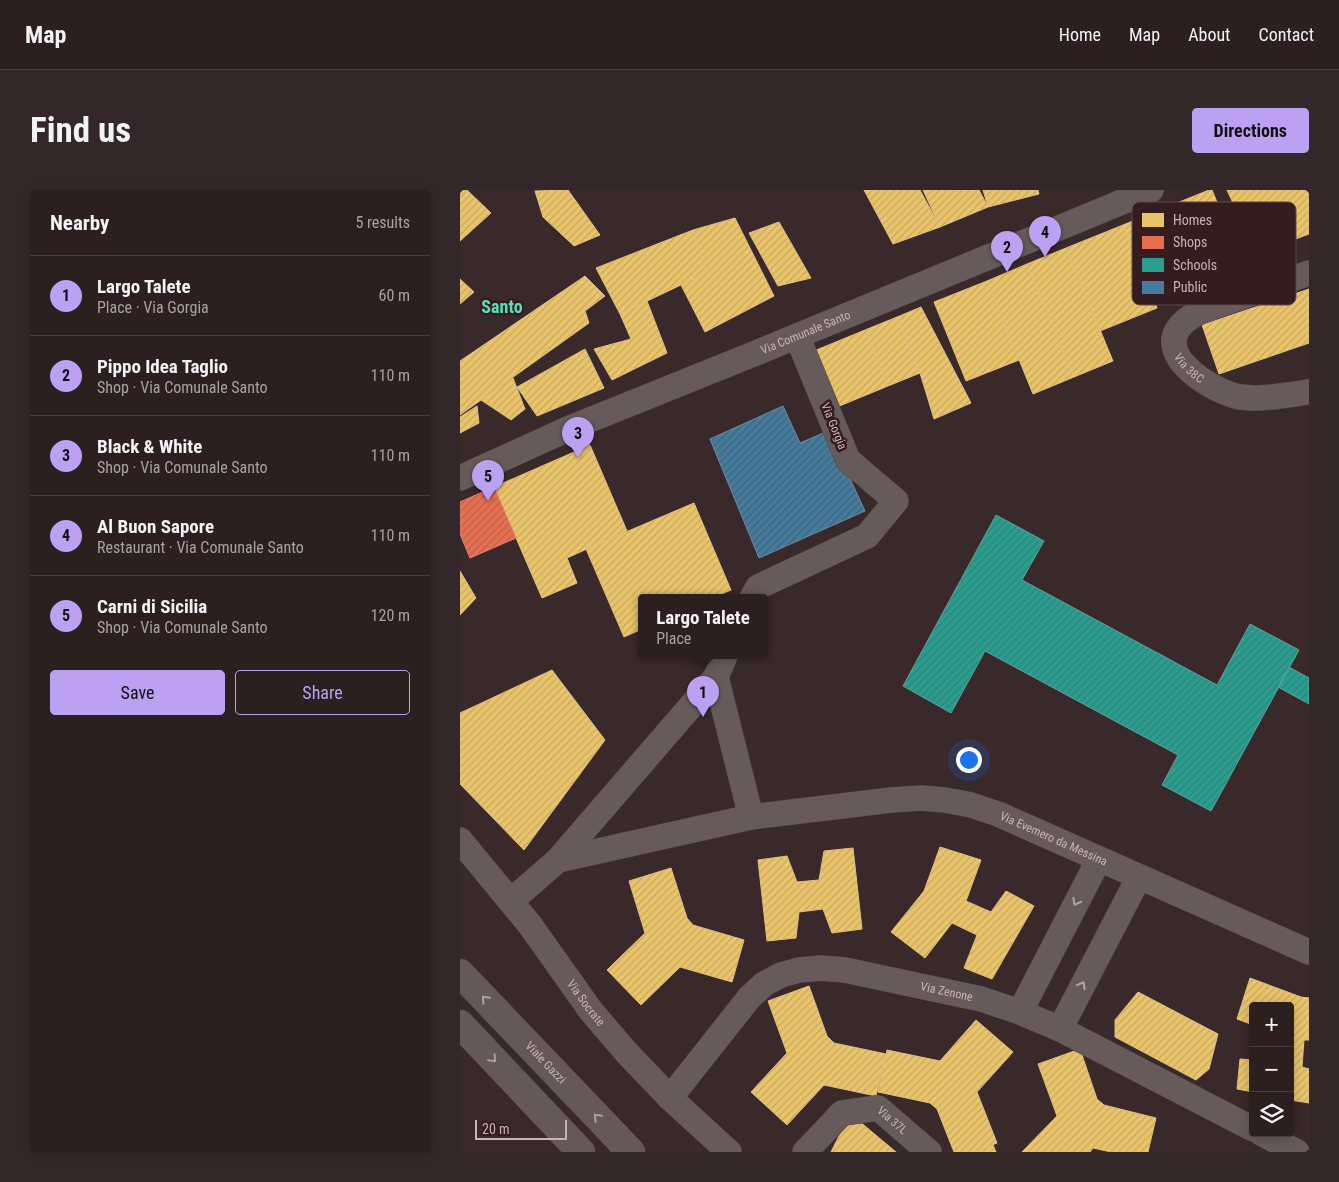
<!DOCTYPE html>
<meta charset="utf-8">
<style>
body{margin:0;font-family:"Roboto Condensed",sans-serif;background:#332729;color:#f1f3f6}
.controls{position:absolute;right:15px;bottom:15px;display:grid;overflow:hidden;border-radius:5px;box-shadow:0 2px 12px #0003}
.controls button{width:45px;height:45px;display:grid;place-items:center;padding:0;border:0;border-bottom:1px solid #473d3e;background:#2b1f20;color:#f1f3f6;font:25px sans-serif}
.scale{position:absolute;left:15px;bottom:12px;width:92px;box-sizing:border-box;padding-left:5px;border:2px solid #cbb3b5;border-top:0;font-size:14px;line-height:18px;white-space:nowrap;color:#cbb3b5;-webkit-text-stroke:4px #351c1f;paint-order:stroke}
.you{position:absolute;left:508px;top:569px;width:18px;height:18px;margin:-12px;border:4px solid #fff;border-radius:50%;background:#1a73e8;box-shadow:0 0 0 8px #1a73e833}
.badge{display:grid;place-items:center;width:32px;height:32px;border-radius:50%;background:#bca0f2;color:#111;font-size:16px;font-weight:700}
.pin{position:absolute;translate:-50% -41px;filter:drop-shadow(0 1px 2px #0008)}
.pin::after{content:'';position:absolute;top:26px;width:18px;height:15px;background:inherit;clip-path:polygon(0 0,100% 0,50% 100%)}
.popup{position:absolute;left:178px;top:404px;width:130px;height:65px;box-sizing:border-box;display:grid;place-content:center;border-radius:5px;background:#2b1f20;filter:drop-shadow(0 1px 4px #0005);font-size:16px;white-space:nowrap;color:#a6a2a5}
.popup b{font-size:19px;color:#f1f3f6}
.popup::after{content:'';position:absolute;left:50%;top:100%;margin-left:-10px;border:10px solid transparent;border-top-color:#2b1f20}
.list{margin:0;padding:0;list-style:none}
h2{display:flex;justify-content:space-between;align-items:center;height:65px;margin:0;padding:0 20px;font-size:21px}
h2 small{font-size:16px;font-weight:400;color:#a6a2a5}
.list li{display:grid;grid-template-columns:32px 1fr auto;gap:15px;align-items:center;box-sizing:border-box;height:80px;padding:0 20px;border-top:1px solid #473d3e}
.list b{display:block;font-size:19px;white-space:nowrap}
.list p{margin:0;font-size:16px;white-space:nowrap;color:#a6a2a5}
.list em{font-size:16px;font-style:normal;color:#a6a2a5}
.actions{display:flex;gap:10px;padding:15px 20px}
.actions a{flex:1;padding:11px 0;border:1px solid #bca0f2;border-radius:5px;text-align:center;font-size:18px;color:#bca0f2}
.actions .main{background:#bca0f2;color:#111}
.icon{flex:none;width:28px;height:28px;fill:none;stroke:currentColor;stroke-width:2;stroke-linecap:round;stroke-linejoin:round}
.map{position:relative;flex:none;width:849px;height:962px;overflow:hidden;border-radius:5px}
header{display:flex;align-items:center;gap:30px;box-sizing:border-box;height:70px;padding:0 25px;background:#2b1f20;border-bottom:1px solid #473d3e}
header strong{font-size:24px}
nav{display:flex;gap:28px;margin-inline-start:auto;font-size:18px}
.intro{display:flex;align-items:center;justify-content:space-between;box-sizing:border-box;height:120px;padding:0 30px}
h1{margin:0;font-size:35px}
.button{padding:12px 22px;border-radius:5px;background:#bca0f2;color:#111;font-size:18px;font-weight:700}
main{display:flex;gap:30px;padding:0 30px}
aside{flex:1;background:#2b1f20;border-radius:5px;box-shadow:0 2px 12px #0003}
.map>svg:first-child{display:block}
</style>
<header>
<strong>Map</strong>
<nav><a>Home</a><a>Map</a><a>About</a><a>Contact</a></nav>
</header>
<div class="intro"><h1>Find us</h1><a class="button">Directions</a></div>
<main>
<aside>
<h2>Nearby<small>5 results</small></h2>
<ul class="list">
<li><span class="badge">1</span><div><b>Largo Talete</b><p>Place · Via Gorgia</p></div><em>60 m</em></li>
<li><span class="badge">2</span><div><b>Pippo Idea Taglio</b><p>Shop · Via Comunale Santo</p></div><em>110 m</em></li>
<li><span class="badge">3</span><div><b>Black &amp; White</b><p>Shop · Via Comunale Santo</p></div><em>110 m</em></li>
<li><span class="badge">4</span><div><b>Al Buon Sapore</b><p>Restaurant · Via Comunale Santo</p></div><em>110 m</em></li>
<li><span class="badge">5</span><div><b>Carni di Sicilia</b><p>Shop · Via Comunale Santo</p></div><em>120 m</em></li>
</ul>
<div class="actions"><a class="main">Save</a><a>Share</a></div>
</aside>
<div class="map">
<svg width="849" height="962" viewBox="0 0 849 962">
<defs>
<pattern id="homes-hatch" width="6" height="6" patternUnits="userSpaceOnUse" patternTransform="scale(1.25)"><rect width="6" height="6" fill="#e9c46a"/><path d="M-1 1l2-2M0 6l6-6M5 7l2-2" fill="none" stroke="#c7a860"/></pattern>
<pattern id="shops-hatch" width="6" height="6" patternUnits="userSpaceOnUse" patternTransform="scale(1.25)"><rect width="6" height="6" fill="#e76f51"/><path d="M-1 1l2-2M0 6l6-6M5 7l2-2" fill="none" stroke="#bc614a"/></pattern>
<pattern id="schools-hatch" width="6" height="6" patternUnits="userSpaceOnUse" patternTransform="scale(1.25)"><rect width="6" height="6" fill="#2a9d8f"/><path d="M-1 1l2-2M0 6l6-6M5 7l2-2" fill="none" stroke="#2f8379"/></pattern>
<pattern id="public-hatch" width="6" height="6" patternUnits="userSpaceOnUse" patternTransform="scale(1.25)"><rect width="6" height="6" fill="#457b9d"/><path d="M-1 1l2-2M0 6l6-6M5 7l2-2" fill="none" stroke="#426379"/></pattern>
</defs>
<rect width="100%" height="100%" fill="#39292b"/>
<path fill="url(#homes-hatch)" stroke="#e0bf80" d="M0,0H7L31,23L0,51Z
M108,0L140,45L114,56L83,27L75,1Z
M404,0H460L480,37L433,54Z
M463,0H519L528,17L480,37Z
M523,0H578L579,4L528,17Z
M749,0H752L778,63L734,81L707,17Z
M767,0H849V44L817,56L821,80L805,83Z
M707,17L739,95L695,113L663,35Z
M275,28L314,106L245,142L221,95L246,83L233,40Z
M319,32L351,88L318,96L289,43Z
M663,35L697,118L640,141L606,58Z
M233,40L246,83L160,124L136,78Z
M606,58L653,171L614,187L567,74Z
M567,74L614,187L573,204L527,91Z
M125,86L145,106L125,121L129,133L0,225V171Z
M0,89L14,102L0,114Z
M527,91L559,170L506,191L474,112Z
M849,99V153L759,184L742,135Z
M187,111L207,163L152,190L134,159L171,149L160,124Z
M461,117L511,213L474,229L460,183L437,127Z
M437,127L460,183L428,196L405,140Z
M405,140L428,196L377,217L354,161Z
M125,159L144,198L77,226L57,197Z
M53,188L65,219L51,230L21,210Z
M17,216L19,233L0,243V227Z
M130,255L167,341L107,368L117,393L82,408L34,297Z
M234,313L271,400L252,408H182V439L164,447L126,359Z
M0,381L16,408L0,425Z
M92,480L145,550L64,660L0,594V523Z
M480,657L521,670L506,711L531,722L546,701L574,716L532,789L504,778L517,745L492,733L465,768L431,742L464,701Z
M393,658L402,739L372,743L363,719L339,722L336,748L307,751L298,670L327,666L337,692L359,690L364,661Z
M211,678L227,728L233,735L284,750L272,792L220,777L181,815L147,780L185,743L169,691Z
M790,788L841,807L849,808V850H844L842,877L849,879V913L830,910V816H793V835L777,829Z
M349,796L367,846L374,853L426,864L416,906L364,895L327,935L291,902L327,863L308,811Z
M678,802L758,844L749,879L736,890L655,847V830Z
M516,830L553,862L517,902L537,953L515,962H494L477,919L470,913L418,902L427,860L480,871Z
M620,859L637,909L644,915L696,928L688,962H651L633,958L630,962H562L597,926L578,874Z
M780,869L793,870V902L777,899Z
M399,931L436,962H371L383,938Z
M533,955L536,962H515Z"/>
<path fill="url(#shops-hatch)" stroke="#df836f" d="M34,297L56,348L10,368L0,344V312Z"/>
<path fill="url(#schools-hatch)" stroke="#5aa49a" d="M536,325L584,351L562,390L757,495L790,434L839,460L751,621L702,595L718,565L525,461L491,523L443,496Z
M829,477L849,488V514L818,497Z"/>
<path fill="url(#public-hatch)" stroke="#6d8ca4" d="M323,216L340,253L368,241L405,321L299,368L250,249Z"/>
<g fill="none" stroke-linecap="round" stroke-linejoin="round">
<g stroke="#524647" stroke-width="26">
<g id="street">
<path id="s1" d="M849,83L739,122C731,127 723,131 718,139C698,169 756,203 780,207C802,210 827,205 849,202"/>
<path id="s2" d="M0,288L110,238L296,163L691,0"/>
<path d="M292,408L298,397L407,346L436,311L388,270L337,146"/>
<path d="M265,466L256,487L291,627"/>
<path id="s3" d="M0,650L70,735L131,821L167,863L210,908L269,962"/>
<path d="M98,670L256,487"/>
<path id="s4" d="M51,711L98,670L291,627L431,610L461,608L485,610L511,615L538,624L849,762"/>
<path d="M560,822L639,669"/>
<path d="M600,839L679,687"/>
<path id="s5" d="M210,908L289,808L304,794L321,785L339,780L361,778L385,780L521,809L560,822L600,839L793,939"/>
<path d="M801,943L837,962"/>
<path id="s6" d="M345,962L382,923L418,918L469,962"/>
</g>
</g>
<g stroke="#524647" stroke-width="29">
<g id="secondary">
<path id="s7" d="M0,783L171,962"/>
<path d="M0,834L121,962"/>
</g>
</g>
<use href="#street" stroke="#675a5b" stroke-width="25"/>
<use href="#secondary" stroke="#655859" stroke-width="28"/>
</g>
<defs><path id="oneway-chevron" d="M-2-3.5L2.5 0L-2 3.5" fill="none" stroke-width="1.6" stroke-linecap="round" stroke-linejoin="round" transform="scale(1.25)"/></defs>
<g stroke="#b7a1a3">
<use href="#oneway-chevron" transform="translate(616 712) rotate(117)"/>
<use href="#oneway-chevron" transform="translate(622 795) rotate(-62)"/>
</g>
<g stroke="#b29c9e">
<use href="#oneway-chevron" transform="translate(25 809) rotate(-133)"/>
<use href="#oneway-chevron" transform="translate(33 869) rotate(47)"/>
<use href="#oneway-chevron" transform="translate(137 927) rotate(-134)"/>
</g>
<g text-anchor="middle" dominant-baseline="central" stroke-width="5" stroke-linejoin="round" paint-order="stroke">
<g font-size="12" fill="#cbb3b5" stroke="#351c1f">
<text stroke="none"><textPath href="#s2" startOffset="375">Via Comunale Santo</textPath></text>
<text stroke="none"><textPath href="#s1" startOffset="189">Via 38C</textPath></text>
<text transform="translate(374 236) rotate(68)">Via Gorgia</text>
<text stroke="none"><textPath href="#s4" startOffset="571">Via Evemero da Messina</textPath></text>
<text stroke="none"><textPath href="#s5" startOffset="336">Via Zenone</textPath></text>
<text stroke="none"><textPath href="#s3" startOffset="206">Via Socrate</textPath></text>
<text stroke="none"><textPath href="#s7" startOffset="124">Viale Gazzi</textPath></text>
<text stroke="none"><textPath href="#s6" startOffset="109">Via 37L</textPath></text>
</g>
<g font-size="18" font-weight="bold" fill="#5bdeba" stroke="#351c1f">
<text x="42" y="116">Santo</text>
</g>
</g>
<rect x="672" y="12" width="164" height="103" rx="8" fill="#351c1f" stroke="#62494c" stroke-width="1"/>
<rect x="682" y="23" width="22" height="14" fill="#e9c46a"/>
<rect x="682" y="46" width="22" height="13" fill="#e76f51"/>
<rect x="682" y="68" width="22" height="14" fill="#2a9d8f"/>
<rect x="682" y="91" width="22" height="13" fill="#457b9d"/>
<g font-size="14" fill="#cbb3b5">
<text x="713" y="35">Homes</text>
<text x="713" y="57">Shops</text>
<text x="713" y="80">Schools</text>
<text x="713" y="102">Public</text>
</g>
</svg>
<div class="controls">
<button>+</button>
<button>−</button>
<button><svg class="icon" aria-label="layers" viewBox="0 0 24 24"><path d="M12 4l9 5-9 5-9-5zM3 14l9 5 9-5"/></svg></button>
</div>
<div class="scale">20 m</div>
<div class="you"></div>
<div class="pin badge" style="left:243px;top:527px">1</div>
<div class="popup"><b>Largo Talete</b>Place</div>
<div class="pin badge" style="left:547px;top:82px">2</div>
<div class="pin badge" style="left:118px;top:268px">3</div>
<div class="pin badge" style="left:585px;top:67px">4</div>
<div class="pin badge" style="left:28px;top:311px">5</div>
</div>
</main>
